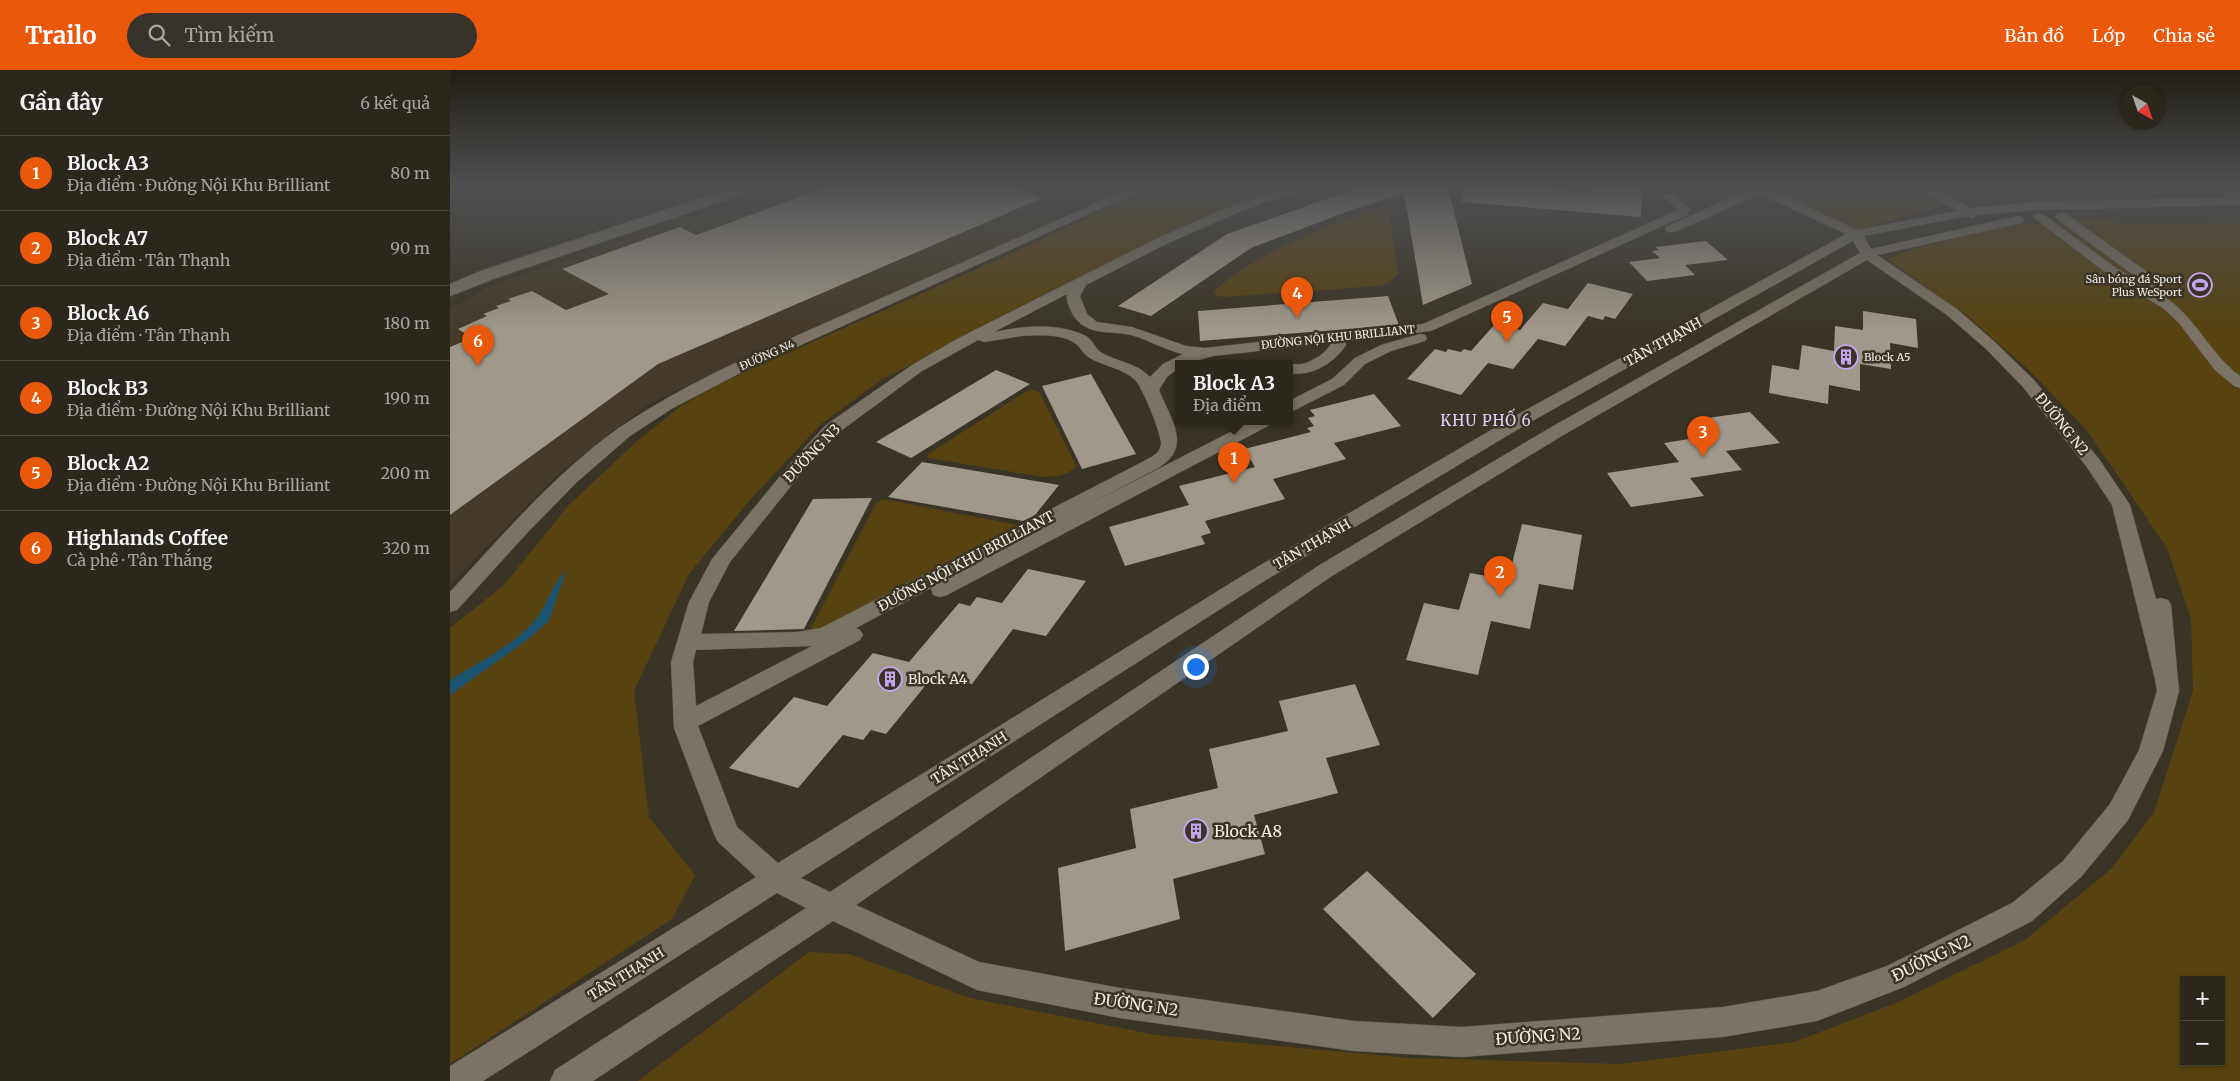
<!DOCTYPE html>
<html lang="vi">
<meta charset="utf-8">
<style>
body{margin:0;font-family:Merriweather,serif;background:#38332a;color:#f1f3f6}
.controls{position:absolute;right:15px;bottom:15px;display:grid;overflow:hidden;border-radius:0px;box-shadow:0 1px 4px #0004}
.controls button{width:45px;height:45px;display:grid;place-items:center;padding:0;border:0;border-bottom:1px solid #48443b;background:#2c271d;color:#f1f3f6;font:25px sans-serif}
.compass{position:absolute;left:1670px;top:15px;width:45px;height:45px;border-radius:50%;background:#2c271d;box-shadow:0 1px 4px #0004;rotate:140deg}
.you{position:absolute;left:745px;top:596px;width:18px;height:18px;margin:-12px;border:4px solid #fff;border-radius:50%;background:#1a73e8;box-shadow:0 0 0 8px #1a73e833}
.badge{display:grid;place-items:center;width:32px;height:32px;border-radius:50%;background:#ea580c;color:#fff;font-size:16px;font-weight:700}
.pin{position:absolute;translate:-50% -41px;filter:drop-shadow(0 1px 2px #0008)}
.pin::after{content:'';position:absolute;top:26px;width:18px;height:15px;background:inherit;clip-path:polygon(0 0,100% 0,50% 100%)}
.popup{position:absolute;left:725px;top:290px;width:118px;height:65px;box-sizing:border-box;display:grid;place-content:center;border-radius:0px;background:#2c271d;filter:drop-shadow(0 1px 4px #0005);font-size:16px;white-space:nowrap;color:#a6a5a4}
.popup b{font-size:19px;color:#f1f3f6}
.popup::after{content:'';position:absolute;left:50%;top:100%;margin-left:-10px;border:10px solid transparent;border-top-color:#2c271d}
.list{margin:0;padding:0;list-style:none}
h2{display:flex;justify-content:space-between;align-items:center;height:65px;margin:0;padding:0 20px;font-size:21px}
h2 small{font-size:16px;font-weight:400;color:#a6a5a4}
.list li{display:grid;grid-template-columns:32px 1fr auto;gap:15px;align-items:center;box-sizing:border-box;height:75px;padding:0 20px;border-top:1px solid #48443b}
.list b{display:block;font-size:19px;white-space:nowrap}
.list p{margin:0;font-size:16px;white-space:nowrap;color:#a6a5a4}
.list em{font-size:16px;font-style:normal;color:#a6a5a4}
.icon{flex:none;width:28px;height:28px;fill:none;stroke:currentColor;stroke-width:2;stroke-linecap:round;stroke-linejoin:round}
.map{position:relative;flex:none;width:1790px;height:1011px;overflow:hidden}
header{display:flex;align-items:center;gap:30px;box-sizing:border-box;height:70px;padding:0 25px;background:#ea580c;color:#fff}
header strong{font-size:24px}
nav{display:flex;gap:28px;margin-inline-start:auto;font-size:18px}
.search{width:350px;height:45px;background:#38332a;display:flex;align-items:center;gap:12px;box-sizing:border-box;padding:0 18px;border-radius:28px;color:#a6a5a4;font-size:19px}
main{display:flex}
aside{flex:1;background:#2c271d}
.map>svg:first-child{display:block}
</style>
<header>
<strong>Trailo</strong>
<div class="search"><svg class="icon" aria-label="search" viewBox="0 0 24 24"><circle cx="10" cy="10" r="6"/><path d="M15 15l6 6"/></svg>Tìm kiếm</div>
<nav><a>Bản đồ</a><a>Lớp</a><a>Chia sẻ</a></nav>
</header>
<main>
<aside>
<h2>Gần đây<small>6 kết quả</small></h2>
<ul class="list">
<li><span class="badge">1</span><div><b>Block A3</b><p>Địa điểm · Đường Nội Khu Brilliant</p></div><em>80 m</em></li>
<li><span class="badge">2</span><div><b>Block A7</b><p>Địa điểm · Tân Thạnh</p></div><em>90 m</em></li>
<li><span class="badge">3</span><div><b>Block A6</b><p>Địa điểm · Tân Thạnh</p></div><em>180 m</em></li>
<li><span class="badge">4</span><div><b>Block B3</b><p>Địa điểm · Đường Nội Khu Brilliant</p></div><em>190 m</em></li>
<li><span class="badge">5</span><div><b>Block A2</b><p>Địa điểm · Đường Nội Khu Brilliant</p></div><em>200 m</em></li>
<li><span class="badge">6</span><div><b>Highlands Coffee</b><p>Cà phê · Tân Thắng</p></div><em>320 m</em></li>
</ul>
</aside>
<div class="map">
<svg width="1790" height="1011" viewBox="0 0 1790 1011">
<rect width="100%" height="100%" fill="#3a3427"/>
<path fill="#443b28" d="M326,118H675L442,225L249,310L199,334L109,403L0,514V239L38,217L59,210Z"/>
<path fill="#574210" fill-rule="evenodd" d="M699,118H836L752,148L718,163L431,310L370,355L300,430L239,504L184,621L199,747L245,805L222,849L0,994V558L54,515L119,435L186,372L231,336L275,311L565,182Z
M1316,118H1467L1495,134L1409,160L1397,157Z
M928,138L939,141L948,204L937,214L928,216L774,227L765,225L764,221C810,180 871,160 928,138Z
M1659,148L1666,154L1790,153V1011H188L359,882L399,884L520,928L706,965L960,988L1170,994L1344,972L1446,933L1575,870L1662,798L1704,742L1743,621L1741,549L1717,478L1638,362L1580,301L1516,245L1438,190C1451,182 1466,179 1481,174C1538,156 1600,151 1659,148ZM1734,910H1771V992H1734Z
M583,320L589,322L626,395C620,406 606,406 594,407L478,388V384L577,321Z
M433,429L573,456L375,558L360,560L426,433Z"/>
<path fill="#1c5370" d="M116,500L99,551L77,570L0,625V610C26,594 70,572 88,546C98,531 103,514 116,500Z"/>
<path fill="#a0988a" d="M374,118H565L592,128L208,294L0,445V277L22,268L8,259L37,246L33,244L49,238L46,236L61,231L58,229L82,221L116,240L159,224L112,199L230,157L246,165Z
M908,118H998L1022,214L973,235L954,123L907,138L801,178L701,246L668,236L777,164Z
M1012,118H1088L1138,122V118H1192L1191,147L1012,132Z
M1256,171L1278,190L1235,195L1245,205L1197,211L1179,192L1210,188L1202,181L1209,180L1205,177Z
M1138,213L1183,224L1165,249L1155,246L1153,250L1138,246L1115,276L1088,269L1063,299L1038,293L1011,325L957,309L985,279L996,282L998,279L1011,282L1014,279L1021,281L1045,254L1070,260L1093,233L1118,239Z
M938,226L949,255L750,271L748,241Z
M1413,241L1466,249L1468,278L1440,273L1441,299L1410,294V321L1379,315L1378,334L1319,323L1322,295L1349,300L1352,275L1384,281L1385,256L1413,260Z
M546,300L580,314L461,388L426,372Z
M641,304L686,384L632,399L592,316Z
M924,324L951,356L884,373L896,389L823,409L835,429L755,451L761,463L751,466L755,474L675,496L659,457L739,435L729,416L805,397L794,379L861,362L857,358L864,356L858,348L865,346L860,340Z
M1300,342L1330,373L1276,381L1292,400L1240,408L1254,426L1181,437L1157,403L1229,392L1214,373L1258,366L1244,350Z
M472,392L609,415L585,445L573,451L438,427Z
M422,428L354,559L284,561L363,429Z
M1072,454L1132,465L1123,520L1089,514L1080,559L1041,551L1028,605L956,590L974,533L1009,540L1020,503L1058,510Z
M578,499L636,511L596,566L563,559L522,614L484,605L436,664L421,660L413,670L393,665L348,718L279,698L344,627L377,636L423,583L459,592L509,533L520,536L527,527L552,533Z
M905,614L930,675L876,688L888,723L804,745L815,784L723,809L730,849L615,881L608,798L686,778L680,739L768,718L759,679L838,661L829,631Z
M917,801L1026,904L983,948L873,839Z"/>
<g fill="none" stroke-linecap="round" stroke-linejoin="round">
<g stroke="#575247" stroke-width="1">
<path id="minor" d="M269,118H281L282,119L276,122Z
M680,118H696L296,300L223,338L180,366L127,412L78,462L7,540L0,542V522C53,465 105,403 169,358C206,333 245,312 285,293Z
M836,118H854L784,144L714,175L636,215L630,226L637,244L647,252L682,257L736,276L755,278L973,254L1228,140L1213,126L1215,124H1223L1241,139L1237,145L981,261L895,271L896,275C884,293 862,307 839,303V294H835C841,293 846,295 852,294C862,292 878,282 881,273L763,286L735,294H729V298L717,307L709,320C721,350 743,377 708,398L632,438L800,352H820L818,356L497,525L490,527L483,525L481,518L406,558L410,560L413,565L410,570L248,656L287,757L328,793L797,503L1065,346L1396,164L1310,124L1225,162H1217L1215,159L1217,156L1302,118H1318L1407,160L1507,141L1467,118H1482L1520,138L1585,132L1790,127V135L1585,140L1527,145L1522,148L1517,146L1414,166L1421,179L1568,146L1572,147L1574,150L1572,153L1427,185L1507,239L1546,273L1584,310L1649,389L1680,435L1706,529L1711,528L1718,530L1721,535L1729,621L1713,681L1678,750L1631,807L1582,851L1454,917L1367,951L1273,967L1012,987L904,981L670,948L527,920L383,851L143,1011H100L105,1000L356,838L327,823L33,1011H0V996L306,807L268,772L264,764L224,658L221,592L239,532L262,489L345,388L376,355L462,295L507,269L706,169L776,138ZM1403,171L1410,183L1098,359L868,496L380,822L351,808L811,513L1077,354ZM1417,190L1497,245L1536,279L1572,316L1636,396L1662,435L1705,609L1707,621L1689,680L1660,734L1613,791L1562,833L1437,896L1367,921L1273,937L1012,957L904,951L670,918L529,892L406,835L882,506L1110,367ZM617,224C616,230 619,237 622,243C635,267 659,260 681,265C699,270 715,280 733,284L713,294L700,307C687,293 668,292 652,283C645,279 643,270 636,266C607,252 574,256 544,262ZM571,266C586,265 603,264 617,269C632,275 630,282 640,288C655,297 673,298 685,310C692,316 712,365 711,374C710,383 703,386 696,390L371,558L347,562L251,564L259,532L280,492L357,396L388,363L472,301L528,270L534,272ZM362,576L246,636L243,592L246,580Z
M1611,142L1615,143L1700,204L1707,218L1705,221C1746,243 1756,281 1790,306V318L1784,316L1765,300L1728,252L1713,238L1667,211L1583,147L1585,144H1593L1666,198L1691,213L1689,209L1607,149L1605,146Z
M970,264L975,265L977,268L975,271L941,281L915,294L894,315L839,343V331L882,309L905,288L931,275Z"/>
</g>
<g stroke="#575247" stroke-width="2">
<path id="tertiary" d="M281,118H304L302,121L43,209L0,226V214L31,201Z
M1769,118H1787L1790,120V132L1785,130Z"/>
</g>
<use href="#minor" fill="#7b7466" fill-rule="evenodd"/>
<use href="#tertiary" fill="#7b7466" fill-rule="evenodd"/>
</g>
<linearGradient id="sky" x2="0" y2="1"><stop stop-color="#201d15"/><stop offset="0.45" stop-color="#4f5052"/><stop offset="1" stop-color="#4f5052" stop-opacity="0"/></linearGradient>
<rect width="1790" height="260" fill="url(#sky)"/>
<defs>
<g id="stadium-ring" transform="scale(1.25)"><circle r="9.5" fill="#3a3427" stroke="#c4a7f1" stroke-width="1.5"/><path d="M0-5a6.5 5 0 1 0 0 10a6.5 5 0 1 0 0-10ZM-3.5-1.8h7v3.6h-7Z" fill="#c4a7f1"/></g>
<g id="building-ring" transform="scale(1.25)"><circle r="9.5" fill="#3a3427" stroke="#c4a7f1" stroke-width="1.5"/><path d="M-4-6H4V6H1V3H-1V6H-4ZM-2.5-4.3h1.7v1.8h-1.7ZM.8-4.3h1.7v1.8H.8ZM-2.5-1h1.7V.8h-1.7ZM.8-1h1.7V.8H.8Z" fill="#c4a7f1"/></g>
</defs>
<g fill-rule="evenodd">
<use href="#stadium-ring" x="1750" y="215"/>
<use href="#building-ring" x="1396" y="287"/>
<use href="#building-ring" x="440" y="609"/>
<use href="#building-ring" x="746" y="761"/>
</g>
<g text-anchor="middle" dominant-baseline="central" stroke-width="5" stroke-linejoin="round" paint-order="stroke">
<g font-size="11" fill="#f1ede5" stroke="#3a3427" text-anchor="end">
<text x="1732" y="209">Sân bóng đá Sport<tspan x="1732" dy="13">Plus WeSport</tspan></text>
<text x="1414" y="287" text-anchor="start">Block A5</text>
</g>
<g font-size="11" fill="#f1ede5" stroke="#3a3427">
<text transform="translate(888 267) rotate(-6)">ĐƯỜNG NỘI KHU BRILLIANT</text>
<text transform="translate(317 285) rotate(-24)">ĐƯỜNG N4</text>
</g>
<g font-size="14" fill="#f1ede5" stroke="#3a3427">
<text transform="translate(1213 272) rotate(-29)">TÂN THẠNH</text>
<text transform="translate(1612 354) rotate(51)">ĐƯỜNG N2</text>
<text transform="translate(362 383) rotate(-46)">ĐƯỜNG N3</text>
<text transform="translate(862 474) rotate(-30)">TÂN THẠNH</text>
<text transform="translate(516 491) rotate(-28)">ĐƯỜNG NỘI KHU BRILLIANT</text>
<text transform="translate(519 688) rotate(-32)">TÂN THẠNH</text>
<text transform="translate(176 904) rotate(-32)">TÂN THẠNH</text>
</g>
<g font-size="14" fill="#f1ede5" stroke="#3a3427" text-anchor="start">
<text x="458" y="609">Block A4</text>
</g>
<g font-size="15" letter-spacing="1" fill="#e2d2fd" stroke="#3a3427">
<text x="1036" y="350">KHU PHỐ 6</text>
</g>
<g font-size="16" fill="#f1ede5" stroke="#3a3427" text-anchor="start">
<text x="764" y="761">Block A8</text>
</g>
<g font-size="16" fill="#f1ede5" stroke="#3a3427">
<text transform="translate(1481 888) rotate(-26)">ĐƯỜNG N2</text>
<text transform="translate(686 934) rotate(8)">ĐƯỜNG N2</text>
<text transform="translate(1088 966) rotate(-4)">ĐƯỜNG N2</text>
</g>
</g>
</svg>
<div class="controls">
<button>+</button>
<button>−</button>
</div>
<svg class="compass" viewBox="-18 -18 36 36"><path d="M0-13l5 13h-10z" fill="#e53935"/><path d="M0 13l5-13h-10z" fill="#a6a5a4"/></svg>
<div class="you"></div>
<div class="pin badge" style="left:784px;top:413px">1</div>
<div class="popup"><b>Block A3</b>Địa điểm</div>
<div class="pin badge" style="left:1050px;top:527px">2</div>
<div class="pin badge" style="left:1253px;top:387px">3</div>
<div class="pin badge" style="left:847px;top:248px">4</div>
<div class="pin badge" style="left:1057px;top:272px">5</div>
<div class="pin badge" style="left:28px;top:296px">6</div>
</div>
</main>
